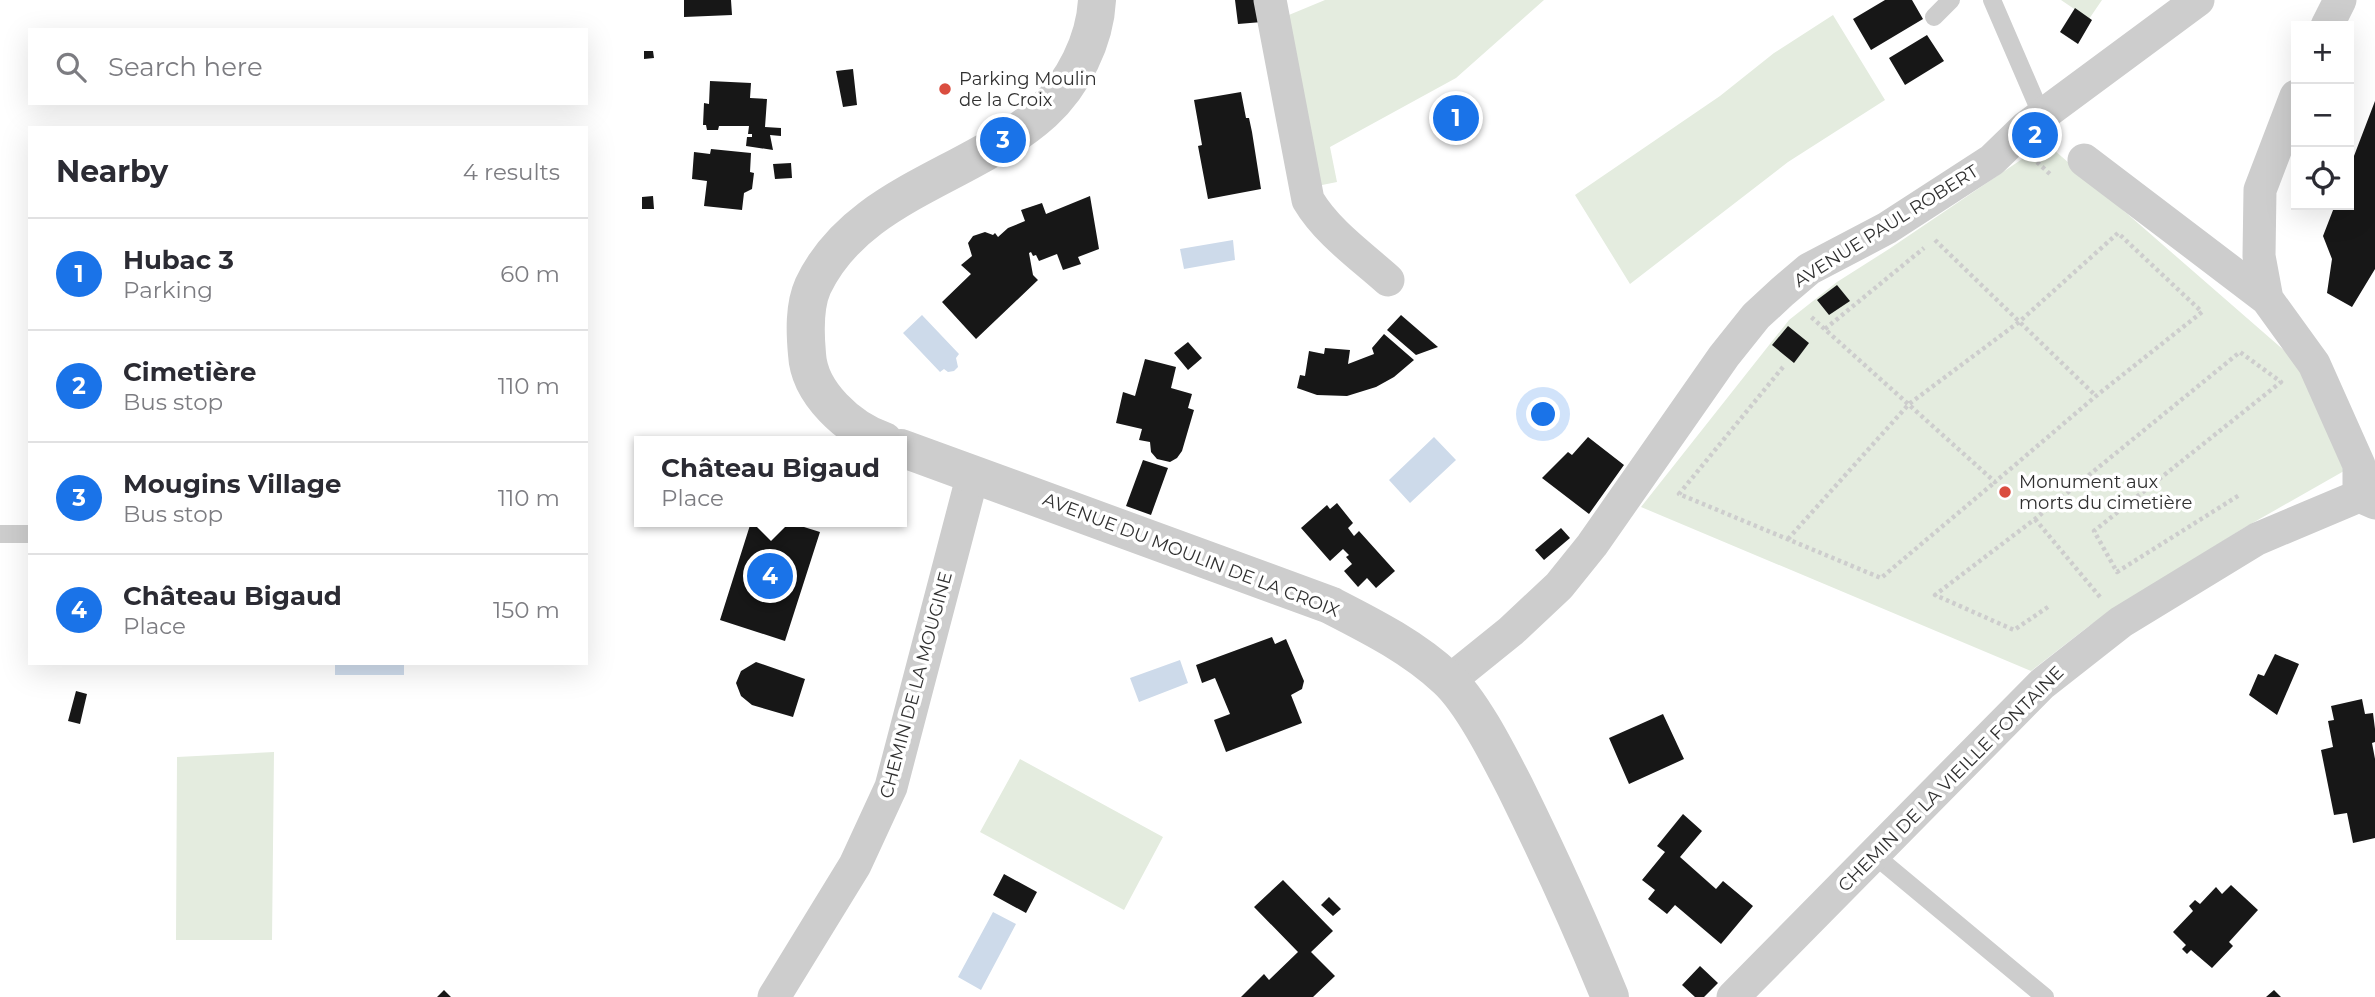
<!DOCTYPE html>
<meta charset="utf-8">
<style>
body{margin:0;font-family:Montserrat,sans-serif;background:#f7f7f7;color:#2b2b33}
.controls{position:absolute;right:21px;top:21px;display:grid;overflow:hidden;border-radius:0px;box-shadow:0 7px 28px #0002}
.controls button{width:63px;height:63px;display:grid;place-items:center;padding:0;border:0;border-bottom:2px solid #e1e1e2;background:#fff;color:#2b2b33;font:35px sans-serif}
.you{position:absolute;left:1544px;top:415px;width:24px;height:24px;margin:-18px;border:5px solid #fff;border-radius:50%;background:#1a73e8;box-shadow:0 0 0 10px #1a73e833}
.badge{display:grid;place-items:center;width:46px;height:46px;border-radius:50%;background:#1a73e8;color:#fff;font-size:23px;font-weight:700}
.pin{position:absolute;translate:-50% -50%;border:4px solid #fff;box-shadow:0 2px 7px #0006}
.popup{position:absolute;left:634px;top:436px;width:273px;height:91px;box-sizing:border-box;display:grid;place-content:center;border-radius:0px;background:#fff;filter:drop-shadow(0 2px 5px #0005);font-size:23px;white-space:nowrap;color:#7c7c81}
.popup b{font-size:26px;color:#2b2b33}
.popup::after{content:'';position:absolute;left:50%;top:100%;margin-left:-14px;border:14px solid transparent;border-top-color:#fff}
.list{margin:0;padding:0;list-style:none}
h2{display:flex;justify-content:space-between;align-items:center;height:91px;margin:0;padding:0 28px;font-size:30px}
h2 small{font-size:23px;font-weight:400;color:#7c7c81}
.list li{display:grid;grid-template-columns:46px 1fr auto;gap:21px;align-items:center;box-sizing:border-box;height:112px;padding:0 28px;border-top:2px solid #e1e1e2}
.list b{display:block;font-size:26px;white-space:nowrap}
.list p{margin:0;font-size:23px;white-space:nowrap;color:#7c7c81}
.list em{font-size:23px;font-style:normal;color:#7c7c81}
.icon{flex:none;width:38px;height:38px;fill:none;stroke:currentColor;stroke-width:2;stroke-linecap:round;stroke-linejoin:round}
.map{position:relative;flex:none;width:2375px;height:997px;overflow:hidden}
.search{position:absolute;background:#fff;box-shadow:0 7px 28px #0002;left:28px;top:28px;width:560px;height:77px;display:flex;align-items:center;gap:18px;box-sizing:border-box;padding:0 24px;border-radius:0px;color:#7c7c81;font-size:26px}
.panel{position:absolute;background:#fff;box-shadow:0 7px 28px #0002;left:28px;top:126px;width:560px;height:539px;border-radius:0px}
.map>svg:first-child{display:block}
</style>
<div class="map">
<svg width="2375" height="997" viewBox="0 0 2375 997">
<rect width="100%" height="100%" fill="#fff"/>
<path fill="#e4ecdf" d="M1325,0H1544L1456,78L1330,147L1337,182L1317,186L1284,17Z
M2061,0H2102L2089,19Z
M1833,15L1885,100L1788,162L1630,284L1575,195L1720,96L1774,53Z
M2046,143L2302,366L2344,471L2242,529L2089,626L2031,671L1641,507L1789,320L1837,282L1889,249Z
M274,752L272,940H176L177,757Z
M1020,759L1163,837L1124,910L980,832Z"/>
<path fill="#cddaea" d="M1233,240L1235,260L1184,269L1180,249Z
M922,315L959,354L956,358L958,367L954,371L948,372L944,369L940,372L903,333Z
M1434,437L1456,460L1410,503L1389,480Z
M1180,660L1188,683L1139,702L1130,678Z
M335,663H404V675H335Z
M993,912L1016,924L981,990L958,977Z"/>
<path fill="#171717" d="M684,0H731L732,15L684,17Z
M1235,0H1260L1262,22L1238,24Z
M1885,0H1912L1923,19L1871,50L1853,19Z
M2075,8L2092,20L2078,44L2060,32Z
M1927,35L1944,61L1905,85L1889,58Z
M644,51H653L654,58L644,59Z
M853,69L857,105L843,107L836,71Z
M710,81L751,83L750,98L767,99L765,127L781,128V136L770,135L773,150L746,146L747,137H752V134H748L749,126H719L718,130H707L706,125H703L704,103L709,104Z
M1241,92L1246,118H1249L1252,132L1261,189L1208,199L1198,146L1202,145L1194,100Z
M2375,101V269L2352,307L2327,293L2332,259L2323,236L2335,205H2349V169Z
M711,149L751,153L750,172L754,173L752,189L744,193L742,210L704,206L707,181L692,179L694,152L710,154Z
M791,163L792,178L775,179L773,164Z
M653,196L654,209H642V197Z
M1090,196L1099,249L1078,257L1081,264L1063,270L1057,254L1039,261L1036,255L1033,256L1031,252L1029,253L1033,275L1038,280L976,339L942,302L971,274L961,265L972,256L968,243L973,236L985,232L993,235L995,233L998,237L1008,228L1025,221L1021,210L1042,203L1046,214Z
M1837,285L1850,301L1829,315L1817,300Z
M1401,315L1438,347L1416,355L1387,330Z
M1788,326L1809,343L1794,363L1772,345Z
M1384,334L1414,360L1394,377L1376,387L1347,396L1317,395L1297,388L1300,375L1305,376L1309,351L1324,354L1325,348L1350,350L1348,364L1374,354L1372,348Z
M1188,342L1202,358L1188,370L1174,353Z
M1145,359L1176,367L1171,388L1192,394L1188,408L1194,410L1182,451L1177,458L1170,462L1157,459L1151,452L1150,442L1139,440L1142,429L1116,423L1123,392L1135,396Z
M1588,437L1624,465L1589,514L1542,478L1568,452L1572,455Z
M1143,460L1168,468L1151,515L1126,506Z
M1337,503L1353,523L1348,528L1354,536L1359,531L1395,571L1376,588L1367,578L1358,587L1344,571L1352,564L1346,557L1349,555L1343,549L1330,561L1301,528L1327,505L1330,509Z
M751,522H788L820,532L785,641L720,620Z
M1561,528L1570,538L1544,560L1535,550Z
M1272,637L1275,644L1286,639L1304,681L1302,689L1291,695L1302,723L1226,752L1214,720L1230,714L1215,678L1202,683L1196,665Z
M2275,654L2299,664L2277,715L2249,695L2258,674L2264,676Z
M756,662L805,679L793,717L752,705L741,696L736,683L741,671Z
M76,691L87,694L80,724L68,721Z
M2362,699L2365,714L2373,713L2375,729V742L2372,743L2375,759V838L2353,843L2347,813L2334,815L2321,750L2333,747L2328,721L2334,720L2331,706Z
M1663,714L1684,759L1629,784L1609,738Z
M1683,814L1702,831L1680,857L1716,889L1723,881L1753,906L1721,944L1675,905L1667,914L1648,899L1655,890L1642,880L1665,852L1657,846Z
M1004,874L1037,892L1026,913L993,895Z
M1283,880L1333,931L1311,952L1335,976L1313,997H1241L1264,974L1269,980L1298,952L1254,907Z
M2231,885L2258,910L2229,942L2233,946L2212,968L2191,950L2187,954L2182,949L2186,945L2173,932L2193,911L2189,906L2195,900L2200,904L2216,887L2222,894Z
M1329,897L1341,909L1333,916L1321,905Z
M1700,966L1718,983L1704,997H1695L1682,985Z
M444,990L451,997H437Z
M2274,990L2281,997H2266Z"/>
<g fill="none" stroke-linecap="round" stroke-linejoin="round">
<path stroke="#cdcdcd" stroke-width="4.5" stroke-dasharray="3.5 3.5" stroke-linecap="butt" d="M2037,162L2051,175
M1935,240L2096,396
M1825,329L1924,248
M1783,367L1679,494L1881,578L1995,482
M2035,519L2100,597
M1788,539L1909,404L2019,322L2118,233L2202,312L2096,396L1995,482L1809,315
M2048,607L2014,630L1935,595L2035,519L2240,352L2281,382L2094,531L2117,572L2241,494"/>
<path stroke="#cdcdcd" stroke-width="18" d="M1992,0L2042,116
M1934,17L1951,0
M0,534H30
M1873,854L2045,997"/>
<path stroke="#cdcdcd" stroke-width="33" d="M1270,0L1308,200C1327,232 1360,255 1388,280
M2327,26L2340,0
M2084,160L2267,299L2314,364L2359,465V496
M2267,299L2259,256L2260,190L2296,96
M1449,681L1511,631L1559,586L1592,545L1724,356L1756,316L1782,292L1809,269L1887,228L1992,160L2025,128L2198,0
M774,997L855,865L891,787L973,474
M1733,997L2042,684L2121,622L2257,539L2359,496L2375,503"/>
<path stroke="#cdcdcd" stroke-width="38" d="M884,441C849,429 809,393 807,354C805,332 804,306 813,286C857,193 971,177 1043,112C1073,84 1095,41 1097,0
M901,448L1330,605C1371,626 1413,647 1447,679C1472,702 1499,756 1515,787C1549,856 1581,926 1610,997"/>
</g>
<g fill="#da4d3f" stroke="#fff" stroke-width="2.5">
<circle cx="945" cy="89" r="7"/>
<circle cx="2005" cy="492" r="7"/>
</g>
<g text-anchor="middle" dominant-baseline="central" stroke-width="7" stroke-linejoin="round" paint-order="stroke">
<g font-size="18" fill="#303030" stroke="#fff" text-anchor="start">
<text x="959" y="79">Parking Moulin<tspan x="959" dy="21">de la Croix</tspan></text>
<text x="2019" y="482">Monument aux<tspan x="2019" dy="21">morts du cimetière</tspan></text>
</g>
<g font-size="18" fill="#303030" stroke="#fff">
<text transform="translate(1886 226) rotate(-32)">AVENUE PAUL ROBERT</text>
<text transform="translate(1191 555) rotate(21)">AVENUE DU MOULIN DE LA CROIX</text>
<text transform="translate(916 685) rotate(-75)">CHEMIN DE LA MOUGINE</text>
<text transform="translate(1951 779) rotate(-45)">CHEMIN DE LA VIEILLE FONTAINE</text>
</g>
</g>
</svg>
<div class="controls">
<button>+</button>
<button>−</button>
<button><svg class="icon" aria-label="locate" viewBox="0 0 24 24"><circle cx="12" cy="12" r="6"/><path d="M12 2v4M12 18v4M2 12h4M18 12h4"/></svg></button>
</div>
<div class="you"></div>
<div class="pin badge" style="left:1456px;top:118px">1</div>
<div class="pin badge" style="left:2035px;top:135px">2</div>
<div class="pin badge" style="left:1003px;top:140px">3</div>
<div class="pin badge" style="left:770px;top:576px">4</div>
<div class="popup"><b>Château Bigaud</b>Place</div>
<div class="search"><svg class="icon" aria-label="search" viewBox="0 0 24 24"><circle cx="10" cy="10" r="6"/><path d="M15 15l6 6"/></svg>Search here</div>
<section class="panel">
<h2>Nearby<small>4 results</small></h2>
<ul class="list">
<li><span class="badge">1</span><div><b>Hubac 3</b><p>Parking</p></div><em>60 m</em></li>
<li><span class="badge">2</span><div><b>Cimetière</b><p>Bus stop</p></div><em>110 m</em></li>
<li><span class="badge">3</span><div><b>Mougins Village</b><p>Bus stop</p></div><em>110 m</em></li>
<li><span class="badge">4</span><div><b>Château Bigaud</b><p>Place</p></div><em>150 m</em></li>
</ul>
</section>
</div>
